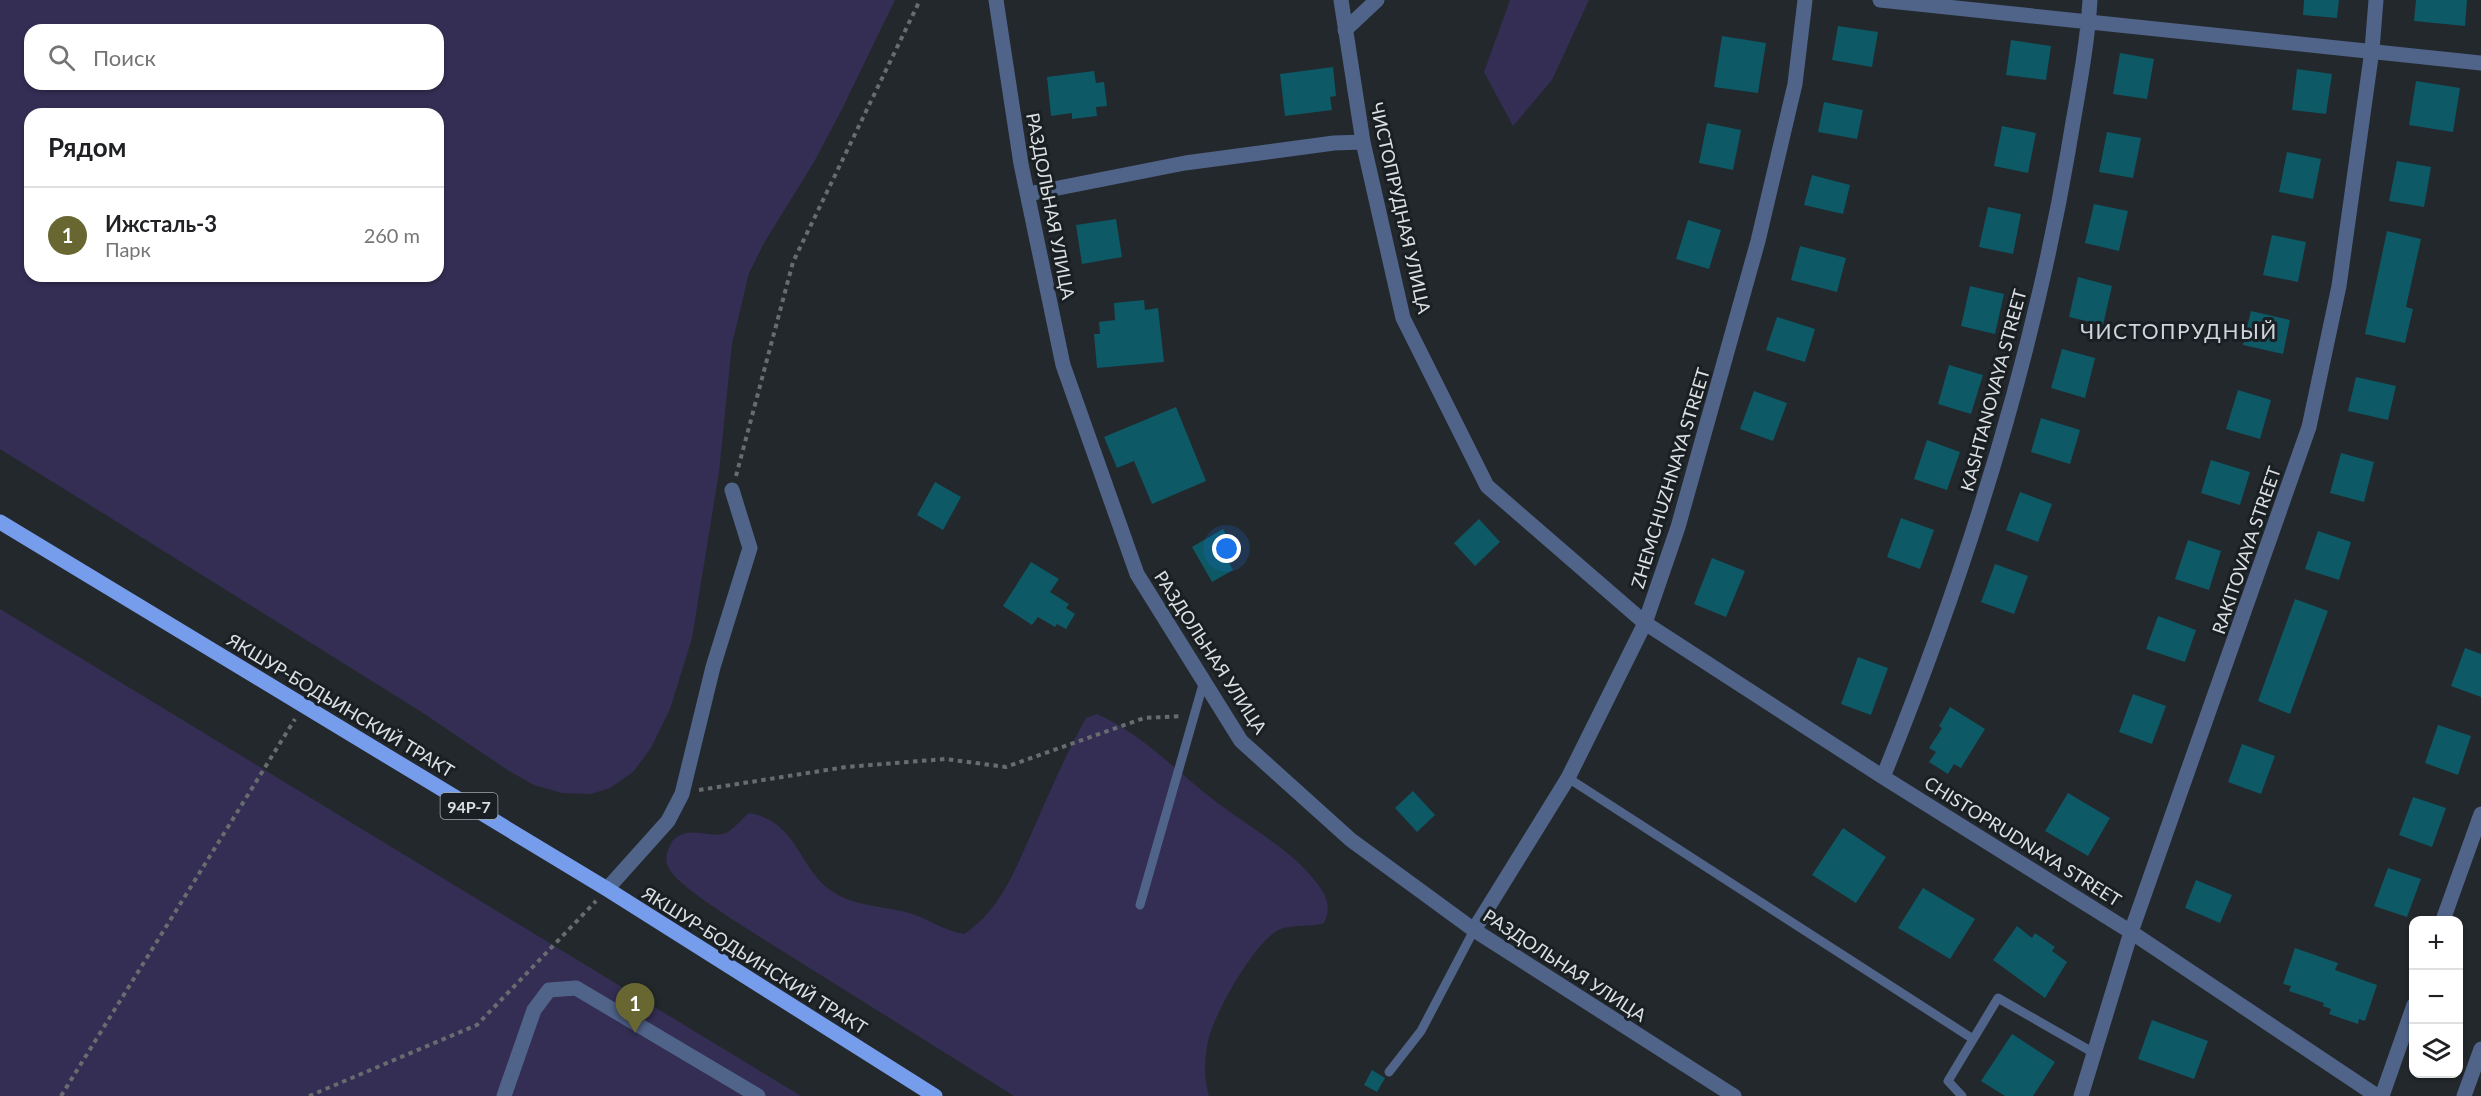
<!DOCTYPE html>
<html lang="ru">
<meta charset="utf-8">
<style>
body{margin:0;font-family:Lato,sans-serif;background:#f6f6f6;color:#202124}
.controls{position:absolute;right:18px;bottom:18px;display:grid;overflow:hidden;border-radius:12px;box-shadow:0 2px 4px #0004}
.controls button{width:54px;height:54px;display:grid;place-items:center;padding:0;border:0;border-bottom:2px solid #e0e0e0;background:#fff;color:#202124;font:30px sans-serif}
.you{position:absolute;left:1227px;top:549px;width:21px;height:21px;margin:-15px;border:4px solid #fff;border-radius:50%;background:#1a73e8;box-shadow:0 0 0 9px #1a73e833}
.badge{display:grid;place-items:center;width:39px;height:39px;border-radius:50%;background:#686731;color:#fff;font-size:20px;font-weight:700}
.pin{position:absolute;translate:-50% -50px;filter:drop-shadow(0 2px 3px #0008)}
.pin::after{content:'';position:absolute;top:32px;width:21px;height:18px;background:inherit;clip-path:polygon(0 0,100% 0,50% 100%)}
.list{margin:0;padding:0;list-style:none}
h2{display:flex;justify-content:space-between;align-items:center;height:78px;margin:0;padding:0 24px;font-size:26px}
h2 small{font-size:20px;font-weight:400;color:#757577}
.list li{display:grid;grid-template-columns:39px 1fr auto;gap:18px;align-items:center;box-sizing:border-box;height:96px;padding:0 24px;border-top:2px solid #e0e0e0}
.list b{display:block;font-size:22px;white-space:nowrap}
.list p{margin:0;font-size:20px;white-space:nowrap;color:#757577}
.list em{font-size:20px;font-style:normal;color:#757577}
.icon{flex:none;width:33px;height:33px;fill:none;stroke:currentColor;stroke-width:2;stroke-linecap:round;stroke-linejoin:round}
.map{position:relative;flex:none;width:2481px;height:1096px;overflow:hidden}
.search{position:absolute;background:#fff;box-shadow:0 2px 4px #0004;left:24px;top:24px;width:420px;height:66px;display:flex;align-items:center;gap:15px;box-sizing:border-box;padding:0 21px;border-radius:18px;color:#757577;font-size:22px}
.panel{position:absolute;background:#fff;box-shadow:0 2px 4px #0004;left:24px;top:108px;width:420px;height:174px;border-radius:18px}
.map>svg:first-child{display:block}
</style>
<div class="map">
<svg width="2481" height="1096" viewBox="0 0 2481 1096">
<rect width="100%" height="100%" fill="#23282c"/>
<path fill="#342e54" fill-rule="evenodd" d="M0,0H895L842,109L814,162L764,243L749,273L732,344L719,472L692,638L670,709L651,748L633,772L610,788L591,794L562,793L534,785L509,771L420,711L0,449ZM30,30H438V84H30ZM30,114H438V276H30Z
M1510,0H1589L1552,80L1513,126L1484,72Z
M0,609L801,1096H0Z
M1097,714C1141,733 1177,772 1215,801C1251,829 1298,852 1323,892C1329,901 1329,914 1324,923C1309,928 1289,923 1275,932C1252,947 1214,1014 1208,1041C1204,1059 1204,1079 1209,1096H1014L733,920C718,909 671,881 667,864C665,858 667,851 670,846C672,840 677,836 683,834C698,829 714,839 728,832C735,827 742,819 749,813C795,821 798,863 826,887C851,907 880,905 909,913C929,919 942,930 964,934C1003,909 1018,862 1036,823C1052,787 1067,752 1086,718Z"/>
<path fill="#0d5965" d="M2304,0H2339L2337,18L2303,15Z
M2416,0H2467L2465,26L2414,21Z
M1838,26L1878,32L1872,67L1832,60Z
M1722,36L1766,43L1758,93L1714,87Z
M2011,40L2051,46L2046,80L2006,75Z
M2120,53L2154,59L2147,99L2113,94Z
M1333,67L1336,96L1330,97L1332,110L1285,116L1280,74Z
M2297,69L2332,74L2326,114L2292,110Z
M1094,71L1096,83L1104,82L1107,106L1096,107L1097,116L1072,119V113L1051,116L1047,77Z
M2416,81L2460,88L2453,132L2409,125Z
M1824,102L1863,110L1857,139L1818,132Z
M1707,123L1741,130L1733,170L1699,163Z
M2002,126L2036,133L2028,173L1994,166Z
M2107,132L2141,138L2133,178L2099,172Z
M2287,152L2321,159L2313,199L2279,192Z
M2397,161L2431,167L2424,207L2389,201Z
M1812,175L1850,185L1843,214L1804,205Z
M2094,204L2128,211L2119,251L2085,243Z
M1988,207L2021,214L2013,254L1979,247Z
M1116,219L1122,257L1082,264L1076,225Z
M1688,220L1721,230L1709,269L1676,259Z
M2387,231L2421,239L2406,307L2413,309L2405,343L2365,334Z
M2272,235L2306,242L2298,282L2263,275Z
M1800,246L1846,258L1837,292L1791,280Z
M2078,277L2112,286L2103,325L2069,317Z
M1970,286L2004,294L1995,334L1961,326Z
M1144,300L1145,310L1158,308L1164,362L1097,368L1094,334H1100L1099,322L1115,320L1114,303Z
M2251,311L2290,320L2283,354L2243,345Z
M1777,317L1815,329L1805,362L1766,350Z
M2062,349L2095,358L2085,398L2051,388Z
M1949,365L1983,375L1971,414L1938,404Z
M2356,377L2396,386L2388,420L2348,411Z
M2238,390L2271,400L2260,439L2226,429Z
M1754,391L1787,403L1773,441L1740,429Z
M1176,407L1206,481L1152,504L1134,461L1117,468L1104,437Z
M2041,418L2080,430L2070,464L2031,452Z
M1927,440L1960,452L1947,490L1914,479Z
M2341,453L2374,462L2364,502L2330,493Z
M2211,460L2250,472L2240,505L2201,493Z
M935,482L961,497L943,530L917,515Z
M2020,492L2052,504L2038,542L2006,530Z
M1901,518L1934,530L1920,569L1887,557Z
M1479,519L1500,542L1475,566L1454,543Z
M1223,529L1234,549L1224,554L1233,570L1212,582L1192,547Z
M2318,531L2351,542L2339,580L2305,569Z
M2188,540L2221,551L2209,590L2175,579Z
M1712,558L1745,571L1726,617L1694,604Z
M1031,562L1059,579L1050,592L1069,604L1066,608L1075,614L1066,629L1057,624L1055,627L1038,617L1032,625L1003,606Z
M1995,564L2028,576L2014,614L1981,602Z
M2295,599L2328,611L2290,714L2258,701Z
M2158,616L2196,630L2185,662L2146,649Z
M2465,648L2481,654V697L2451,686Z
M1858,657L1888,668L1871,715L1841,704Z
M2133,694L2166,706L2152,744L2119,732Z
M1950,707L1985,729L1961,768L1954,764L1948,774L1929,762L1936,752L1929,748L1942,728L1939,726Z
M2438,725L2471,736L2458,775L2425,763Z
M2242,744L2275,756L2261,794L2228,782Z
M1413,791L1435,815L1417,832L1395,808Z
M2068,793L2110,818L2088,856L2045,831Z
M2413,797L2446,808L2432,847L2399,835Z
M1843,828L1886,857L1856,903L1812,875Z
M2388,868L2421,879L2407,917L2374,906Z
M2196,880L2232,895L2220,923L2185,908Z
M1923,888L1975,919L1950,959L1898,928Z
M2017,926L2032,938L2035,933L2055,947L2052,951L2067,962L2045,998L1993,960Z
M2295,948L2338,963L2335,970L2377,985L2365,1021L2359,1019L2358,1024L2329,1014L2331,1009L2323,1006L2324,1003L2289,991L2291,986L2283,984Z
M2152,1020L2208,1041L2194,1079L2138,1059Z
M2012,1034L2055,1062L2033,1096H2005L1981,1081Z
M1372,1070L1385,1078L1377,1092L1364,1085Z"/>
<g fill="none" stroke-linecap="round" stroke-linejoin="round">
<path stroke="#676c6f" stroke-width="4" stroke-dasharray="4.5 4.5" stroke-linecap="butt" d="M736,476L793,262L920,0
M699,790L846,767L945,759L1006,767L1144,718L1182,716
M61,1096L295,719
M309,1096L477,1025L596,901"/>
<path stroke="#506389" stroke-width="9" d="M1568,778L1973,1039
M1140,905L1204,681
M1389,1072L1421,1031L1474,930
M1962,1096L1948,1081L1998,998L2094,1053"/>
<path stroke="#506389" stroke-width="15" d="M996,0L1021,164L1063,365L1137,574L1241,741L1351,840L1474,930L1734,1096
M1341,0L1363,142L1403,318L1487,486L1645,623L1883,777L2131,932L2377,1096
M1880,0L2481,63
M1345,30L1377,0
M1028,194L1185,163L1334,143L1363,142
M1883,777C1965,575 2031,368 2068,152C2076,102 2087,51 2090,0
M607,889L668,821L682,794L713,667L750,548L732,490
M2443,920L2481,814
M1474,930L1568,778L1645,623L1678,527L1758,241L1795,84L1805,0
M504,1096L534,1010L549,990L576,988L758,1096
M2081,1096L2131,932L2309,427L2339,286L2372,50L2376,0
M2382,1096L2414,1005
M2464,1096L2481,1049"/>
<path stroke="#769cec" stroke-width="15" d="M0,522L607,889L935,1096"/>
</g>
<g text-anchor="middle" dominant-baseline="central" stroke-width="6" stroke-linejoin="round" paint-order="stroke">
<rect fill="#191f22" stroke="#a2a6a8" stroke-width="1.5" x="440.5" y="793" width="57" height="26" rx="4.5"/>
<g font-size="16" font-weight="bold" fill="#dce0e2">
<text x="469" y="806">94Р-7</text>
</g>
<g font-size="18" fill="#dce0e2" stroke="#191f22">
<text transform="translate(1051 206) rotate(79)">РАЗДОЛЬНАЯ УЛИЦА</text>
<text transform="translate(1401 208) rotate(77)">ЧИСТОПРУДНАЯ УЛИЦА</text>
<text transform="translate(1993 390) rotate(-75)">KASHTANOVAYA STREET</text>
<text transform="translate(1670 478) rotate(-73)">ZHEMCHUZHNAYA STREET</text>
<text transform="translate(2246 550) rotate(-71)">RAKITOVAYA STREET</text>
<text transform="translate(1211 652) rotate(57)">РАЗДОЛЬНАЯ УЛИЦА</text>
<text transform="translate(341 705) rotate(31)">ЯКШУР-БОДЬИНСКИЙ ТРАКТ</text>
<text transform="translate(2023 841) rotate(32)">CHISTOPRUDNAYA STREET</text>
<text transform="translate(755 960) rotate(32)">ЯКШУР-БОДЬИНСКИЙ ТРАКТ</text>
<text transform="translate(1565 965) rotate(33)">РАЗДОЛЬНАЯ УЛИЦА</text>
</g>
<g font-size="21" letter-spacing="1.5" fill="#ced5da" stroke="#191f22">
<text x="2179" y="330">ЧИСТОПРУДНЫЙ</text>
</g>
</g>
</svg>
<div class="controls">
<button>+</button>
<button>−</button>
<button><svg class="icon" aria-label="layers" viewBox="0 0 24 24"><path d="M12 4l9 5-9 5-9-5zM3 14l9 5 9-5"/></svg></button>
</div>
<div class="you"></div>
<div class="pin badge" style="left:635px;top:1033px">1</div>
<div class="search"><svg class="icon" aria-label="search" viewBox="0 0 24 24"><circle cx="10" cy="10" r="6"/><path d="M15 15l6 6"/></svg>Поиск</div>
<section class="panel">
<h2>Рядом<small></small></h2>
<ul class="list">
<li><span class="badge">1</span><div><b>Ижсталь-3</b><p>Парк</p></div><em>260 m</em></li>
</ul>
</section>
</div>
